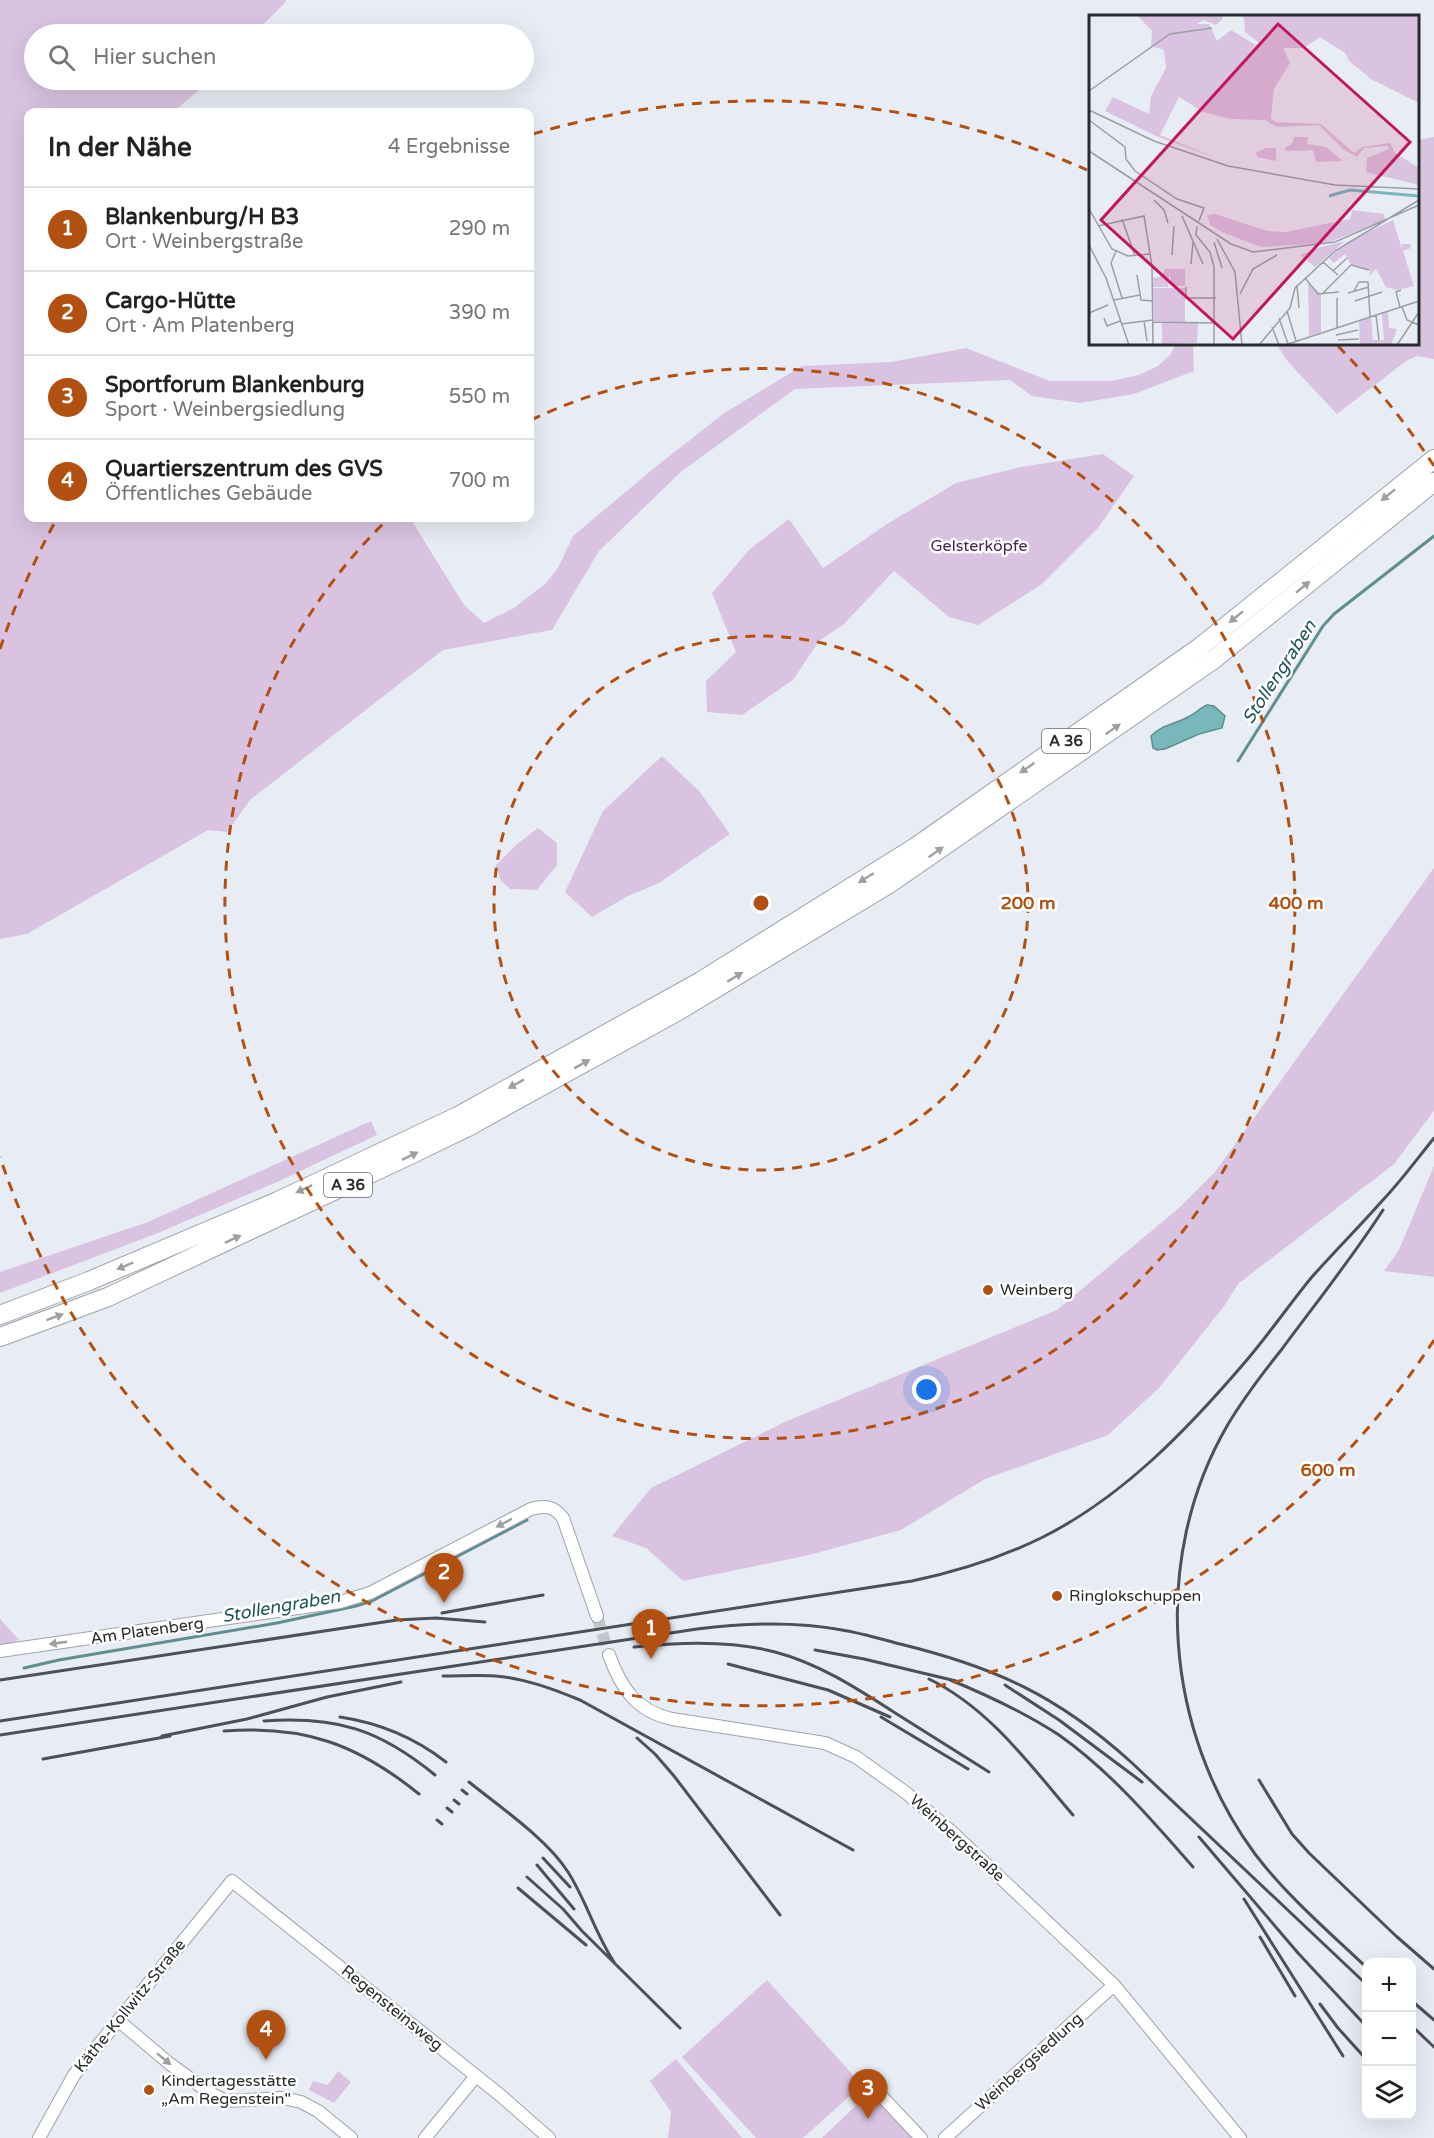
<!DOCTYPE html>
<html lang="de">
<meta charset="utf-8">
<style>
body{margin:0;font-family:"Varela Round",sans-serif;background:#f2f2f2;color:#222}
.controls{position:absolute;right:18px;bottom:18px;display:grid;overflow:hidden;border-radius:12px;box-shadow:0 6px 24px #0002}
.controls button{width:54px;height:54px;display:grid;place-items:center;padding:0;border:0;border-bottom:2px solid #e0e0e0;background:#fff;color:#222;font:30px sans-serif}
.you{position:absolute;left:927px;top:1390px;width:21px;height:21px;margin:-15px;border:4px solid #fff;border-radius:50%;background:#1a73e8;box-shadow:0 0 0 9px #1a73e833}
.badge{display:grid;place-items:center;width:39px;height:39px;border-radius:50%;background:#b25012;color:#fff;font-size:20px;font-weight:700}
.pin{position:absolute;translate:-50% -50px;filter:drop-shadow(0 2px 3px #0008)}
.pin::after{content:'';position:absolute;top:32px;width:21px;height:18px;background:inherit;clip-path:polygon(0 0,100% 0,50% 100%)}
.list{margin:0;padding:0;list-style:none}
h2{display:flex;justify-content:space-between;align-items:center;height:78px;margin:0;padding:0 24px;font-size:26px}
h2 small{font-size:20px;font-weight:400;color:#767676}
.list li{display:grid;grid-template-columns:39px 1fr auto;gap:18px;align-items:center;box-sizing:border-box;height:84px;padding:0 24px;border-top:2px solid #e0e0e0}
.list b{display:block;font-size:22px;white-space:nowrap}
.list p{margin:0;font-size:20px;white-space:nowrap;color:#767676}
.list em{font-size:20px;font-style:normal;color:#767676}
.icon{flex:none;width:33px;height:33px;fill:none;stroke:currentColor;stroke-width:2;stroke-linecap:round;stroke-linejoin:round}
.map{position:relative;flex:none;width:1434px;height:2138px;overflow:hidden}
.search{position:absolute;background:#fff;box-shadow:0 6px 24px #0002;left:24px;top:24px;width:510px;height:66px;display:flex;align-items:center;gap:15px;box-sizing:border-box;padding:0 21px;border-radius:33px;color:#767676;font-size:22px}
.panel{position:absolute;background:#fff;box-shadow:0 6px 24px #0002;left:24px;top:108px;width:510px;height:414px;border-radius:12px}
.map>svg:first-child{display:block}
</style>
<div class="map">
<svg width="1434" height="2138" viewBox="0 0 1434 2138">
<rect width="100%" height="100%" fill="#e8edf5"/>
<path fill="#dac3e1" d="M0,0H286L284,4L253,34H34V80H211L179,107L166,112H28V518H410L464,605L484,623L514,608L546,583L558,568L573,536L653,469L723,414L802,366L891,362L966,348L1050,381H1111L1139,375L1158,366L1170,355L1176,344H1193L1194,371L1134,394L1080,403L1032,396L1010,380L795,389L682,471L599,551L552,630L443,650L250,800L227,832L208,830L27,934L0,939Z
M1434,137V359L1417,356L1406,361L1337,414L1289,363L1276,344H1418V140Z
M1103,454L1134,476L1098,528L1042,584L978,625L949,617L894,571L844,624L819,641L793,680L742,715L707,712L706,681L736,652L712,593L750,549L789,519L823,568L887,524L956,483L1021,467Z
M662,756L699,791L730,834L659,883L626,897L592,917L565,892L603,811Z
M538,828L557,843V865L537,890L510,889L501,881L496,865L516,845Z
M1434,868V1111L1394,1164L1238,1284L1225,1305L1159,1388L1108,1435L985,1479L901,1530L809,1555L683,1581L646,1548L612,1536L651,1488L787,1421L1057,1310L1180,1207L1215,1172Z
M371,1121L377,1135L277,1182L158,1233L0,1293V1272L148,1222Z
M1434,1166V1277L1384,1271L1399,1250Z
M0,1619L19,1640L0,1646Z
M767,1980L862,2085L803,2138H756L682,2057Z
M676,2059L742,2138H668L671,2112L650,2081Z
M338,2071L351,2082L334,2103L309,2090L313,2081L328,2085Z
M870,2092L913,2138H822Z"/>
<path fill="#78b7ba" stroke="#608d90" stroke-width="1.5" d="M1207,705L1214,706L1225,716L1222,728L1199,734L1165,749L1157,750L1153,748L1151,736C1162,724 1177,724 1190,716C1196,713 1200,708 1207,705Z"/>
<g fill="none" stroke-linecap="round" stroke-linejoin="round">
<path stroke="#608d90" stroke-width="3" d="M1238,761L1323,626L1334,614L1434,536
M24,1668L59,1660L277,1623L356,1606L372,1601L527,1520"/>
<path stroke="#c2c6cd" stroke-width="12" stroke-dasharray="12 6" stroke-linecap="butt" d="M597,1616L609,1655"/>
<g stroke="#9ea3aa" stroke-width="14">
<path id="minor" d="M0,1651L340,1602L370,1593L531,1509C545,1505 554,1506 563,1518L597,1616
M609,1655C621,1688 636,1711 672,1719L825,1743L856,1757L905,1792L952,1832L1114,1985L1240,2138
M119,2021L170,2064L210,2093L226,2101L283,2098L301,2102L318,2111L351,2138
M872,2086L921,2138
M39,2138L74,2075L232,1881L500,2095L549,2138
M425,2138L476,2076
M945,2138L1114,1985"/>
</g>
<g stroke="#9ea3aa" stroke-width="20">
<path id="highway" d="M0,1315L89,1281L278,1201L403,1142L458,1116L701,981L914,848L1200,647L1434,459
M0,1337L108,1297L410,1155L466,1128L680,1010L889,884L1213,660L1434,482"/>
</g>
<use href="#minor" stroke="#fff" stroke-width="12"/>
<use href="#highway" stroke="#fff" stroke-width="18"/>
<path stroke="#4d5054" stroke-width="3" d="M442,1613L543,1595
M634,1647C679,1642 731,1640 775,1652C821,1664 861,1691 900,1716C930,1735 960,1754 989,1772
M815,1650L864,1659L956,1681
M728,1664L828,1690L890,1717
M443,1676C460,1676 478,1675 495,1676C524,1678 553,1689 580,1700L853,1850
M929,1679C989,1708 1030,1765 1073,1815
M948,1679C987,1695 1024,1712 1059,1735C1110,1771 1152,1820 1193,1867
M0,1680L397,1620L436,1618L485,1622
M1005,1685L1059,1720L1142,1782
M340,1717C380,1723 414,1737 446,1762
M881,1717L968,1769
M0,1721L912,1581C956,1572 1000,1558 1041,1538C1122,1498 1188,1429 1246,1361C1269,1334 1289,1305 1311,1278C1334,1252 1359,1227 1382,1201C1401,1181 1417,1159 1434,1138
M264,1721C336,1716 379,1729 435,1775
M224,1731C304,1725 357,1744 419,1794
M0,1735L697,1629C745,1623 794,1621 842,1630C861,1633 881,1639 900,1644C995,1667 1058,1696 1131,1762L1366,1984
M162,1736L247,1719L327,1697L401,1682
M637,1738L655,1754L674,1776L780,1915
M43,1759L170,1736
M1259,1780L1292,1834L1309,1853L1396,1936L1434,1969
M469,1782C500,1807 547,1839 568,1872C586,1900 595,1933 614,1962
M462,1790L467,1794
M454,1800L459,1804
M447,1808L452,1812
M437,1820L442,1824
M1199,1837L1298,1953L1366,2026
M543,1858L570,1887
M537,1865L574,1909
M527,1877L563,1909L582,1931L680,2028
M518,1888L586,1945
M1244,1899L1343,2056
M1260,1937L1295,1996
M1366,1967C1328,1931 1287,1896 1255,1854C1165,1732 1150,1559 1227,1426C1243,1399 1262,1374 1282,1349C1316,1303 1352,1258 1383,1210
M1412,2001L1434,2020
M1320,2004L1338,2028L1366,2059
M1412,2026L1434,2047"/>
</g>
<defs><path id="oneway-solid" d="M-6-.8H1V-3.2L6.5 0L1 3.2V.8H-6Z" transform="scale(1.5)"/></defs>
<g fill="#9e9fa0">
<use href="#oneway-solid" transform="translate(1388 495) rotate(141)"/>
<use href="#oneway-solid" transform="translate(1303 587) rotate(-39)"/>
<use href="#oneway-solid" transform="translate(1236 617) rotate(141)"/>
<use href="#oneway-solid" transform="translate(1113 729) rotate(-35)"/>
<use href="#oneway-solid" transform="translate(1027 768) rotate(145)"/>
<use href="#oneway-solid" transform="translate(936 852) rotate(-35)"/>
<use href="#oneway-solid" transform="translate(866 878) rotate(148)"/>
<use href="#oneway-solid" transform="translate(735 977) rotate(-31)"/>
<use href="#oneway-solid" transform="translate(582 1064) rotate(-29)"/>
<use href="#oneway-solid" transform="translate(516 1084) rotate(151)"/>
<use href="#oneway-solid" transform="translate(410 1156) rotate(-26)"/>
<use href="#oneway-solid" transform="translate(304 1189) rotate(155)"/>
<use href="#oneway-solid" transform="translate(233 1239) rotate(-25)"/>
<use href="#oneway-solid" transform="translate(125 1266) rotate(157)"/>
<use href="#oneway-solid" transform="translate(55 1317) rotate(-20)"/>
<use href="#oneway-solid" transform="translate(504 1523) rotate(152)"/>
<use href="#oneway-solid" transform="translate(58 1643) rotate(172)"/>
<use href="#oneway-solid" transform="translate(164 2059) rotate(39)"/>
</g>
<g fill="none" stroke="#b25012" stroke-width="3" stroke-dasharray="10 8">
<circle cx="761" cy="903" r="267"/>
<path d="M531 420A535 535 0 1 1 389 518"/>
<path d="M1434 1340A802 802 0 0 1 0 1157M0 649A802 802 0 0 1 56 520M533 134A802 802 0 0 1 1087 170M1338 346A802 802 0 0 1 1434 466"/>
</g>
<g fill="#b25012" stroke="#fff" stroke-width="2">
<circle cx="988" cy="1290" r="6"/>
<circle cx="1057" cy="1596" r="6"/>
<circle cx="149" cy="2090" r="6"/>
</g>
<g text-anchor="middle" dominant-baseline="central" stroke-width="5" stroke-linejoin="round" paint-order="stroke">
<g fill="#fff" stroke="#686a6c" stroke-width="1.5">
<rect x="1042" y="729" width="48" height="24" rx="4.5"/>
<rect x="324" y="1173" width="48" height="24" rx="4.5"/>
</g>
<g font-size="15" font-weight="bold" fill="#282a2d">
<text x="1066" y="741">A 36</text>
<text x="348" y="1185">A 36</text>
</g>
<g font-size="16" fill="#482253" stroke="#fff">
<text x="979" y="546">Gelsterköpfe</text>
</g>
<g font-size="16" fill="#282a2d" stroke="#fff" text-anchor="start">
<text x="1000" y="1290">Weinberg</text>
<text x="1069" y="1596">Ringlokschuppen</text>
<text x="161" y="2081">Kindertagesstätte<tspan x="161" dy="18">„Am Regenstein"</tspan></text>
</g>
<g font-size="16" fill="#282a2d" stroke="#fff">
<text transform="translate(147 1631) rotate(-8)">Am Platenberg</text>
<text transform="translate(957 1838) rotate(42)">Weinbergstraße</text>
<text transform="translate(130 2006) rotate(-51)">Käthe-Kollwitz-Straße</text>
<text transform="translate(392 2008) rotate(39)">Regensteinsweg</text>
<text transform="translate(1029 2062) rotate(-42)">Weinbergsiedlung</text>
</g>
<g font-size="18" font-style="italic" fill="#1d5457" stroke="#fff">
<text transform="translate(1279 672) rotate(-57)">Stollengraben</text>
<text transform="translate(281 1606) rotate(-10)">Stollengraben</text>
</g>
</g>
<g transform="translate(1089 15)">
<rect width="330" height="330" fill="#e8edf5"/>
<path d="M48,0H133L134,4L127,10L114,5L108,9H120L128,26L142,15L167,30L170,28L156,17L155,3L150,0H330V88L282,64L260,46L256,38L231,22L215,33H194L201,48L185,74L182,103L186,107L232,109L265,138L273,132L301,128L306,138L330,153V170L277,157L278,143L300,134L299,131L275,133L268,142L255,135L230,110L188,112L176,105L141,104L114,97L87,80L90,82L71,120L130,144L69,122L16,96L24,82L60,99L62,81L77,53L75,35L62,31L63,16ZM205,122H219L218,129L237,132L254,146L227,147L224,135L198,136L195,133L203,129ZM177,133H187V146L168,142L167,137ZM263,195L295,199L296,205L238,228L172,232L135,218L121,210L118,200L126,199L178,216L197,217L261,204ZM304,205L313,234V229H321L322,233L314,236L325,271L307,275L297,272L287,254L280,261L281,255L262,250L256,239L245,248L240,243L258,227ZM256,226L226,252L211,240L232,232ZM77,254H96V271H82L81,256L79,272H64V263L71,262ZM219,267L232,279V317L220,321ZM64,273H96V307L65,306ZM299,297L300,313L308,314L302,330H271L270,307L282,302L284,325H295L293,299ZM73,308H109L108,328L73,329Z" fill="#dac3e1"/>
<path fill="none" stroke="#78b7ba" stroke-width="3" d="M240,181L261,175L330,181"/>
<path fill="none" stroke="#9b9fa5" stroke-width="1.5" d="M0,76L81,19L123,13M0,95L65,126L139,151L246,170L330,174M0,105L36,132L37,144L46,156L88,184L115,193L110,206M0,136L142,229L164,237L246,227L330,190M65,185L75,195L79,208M0,194L23,234L39,241L61,239M93,201L114,249M33,204L46,241M9,211L55,201L63,251L64,330M108,211L107,220L121,237L125,252V330M128,224L146,257L153,330M125,227L133,253M0,230L17,263L40,330M27,236L22,248L33,283M83,240L85,211M234,247L249,260M102,249L104,227M244,256L258,243M48,260L52,285L64,286M216,263L229,279L250,277M208,270L210,293M97,272V283H127M265,276L270,267H279L281,302M259,278L280,272M151,279L164,254L188,240M233,279L262,250L280,255M248,283V313M25,285L51,280M266,286L293,277M311,292L307,277L312,275M313,292L318,305L330,310M198,296L207,326M0,298L19,290M287,300L290,325M15,303L18,311L31,306M190,303L199,329M55,306L58,326M64,307L126,308M32,309L64,305M183,312L190,330M247,320L269,315M249,325L270,324M170,330L201,293L206,273L246,236L330,185M196,330L330,286M308,330L330,297"/>
<path fill="#c2185b" fill-opacity="0.15" stroke="#c2185b" stroke-width="3" d="M189,9L321,127L144,324L12,205Z"/>
<rect width="330" height="330" fill="none" stroke="#282a2d" stroke-width="3"/>
</g>
<circle cx="761" cy="903" r="9" fill="#b25012" stroke="#fff" stroke-width="3"/>
<g font-size="18" text-anchor="middle" font-weight="bold" fill="#b25012" stroke="#fff" stroke-width="5" stroke-linejoin="round" paint-order="stroke">
<text x="1028" y="909">200 m</text>
<text x="1296" y="909">400 m</text>
<text x="1328" y="1476">600 m</text>
</g>
</svg>
<div class="controls">
<button>+</button>
<button>−</button>
<button><svg class="icon" aria-label="layers" viewBox="0 0 24 24"><path d="M12 4l9 5-9 5-9-5zM3 14l9 5 9-5"/></svg></button>
</div>
<div class="you"></div>
<div class="pin badge" style="left:651px;top:1659px">1</div>
<div class="pin badge" style="left:444px;top:1603px">2</div>
<div class="pin badge" style="left:868px;top:2119px">3</div>
<div class="pin badge" style="left:266px;top:2060px">4</div>
<div class="search"><svg class="icon" aria-label="search" viewBox="0 0 24 24"><circle cx="10" cy="10" r="6"/><path d="M15 15l6 6"/></svg>Hier suchen</div>
<section class="panel">
<h2>In der Nähe<small>4 Ergebnisse</small></h2>
<ul class="list">
<li><span class="badge">1</span><div><b>Blankenburg/H B3</b><p>Ort · Weinbergstraße</p></div><em>290 m</em></li>
<li><span class="badge">2</span><div><b>Cargo-Hütte</b><p>Ort · Am Platenberg</p></div><em>390 m</em></li>
<li><span class="badge">3</span><div><b>Sportforum Blankenburg</b><p>Sport · Weinbergsiedlung</p></div><em>550 m</em></li>
<li><span class="badge">4</span><div><b>Quartierszentrum des GVS</b><p>Öffentliches Gebäude</p></div><em>700 m</em></li>
</ul>
</section>
</div>
